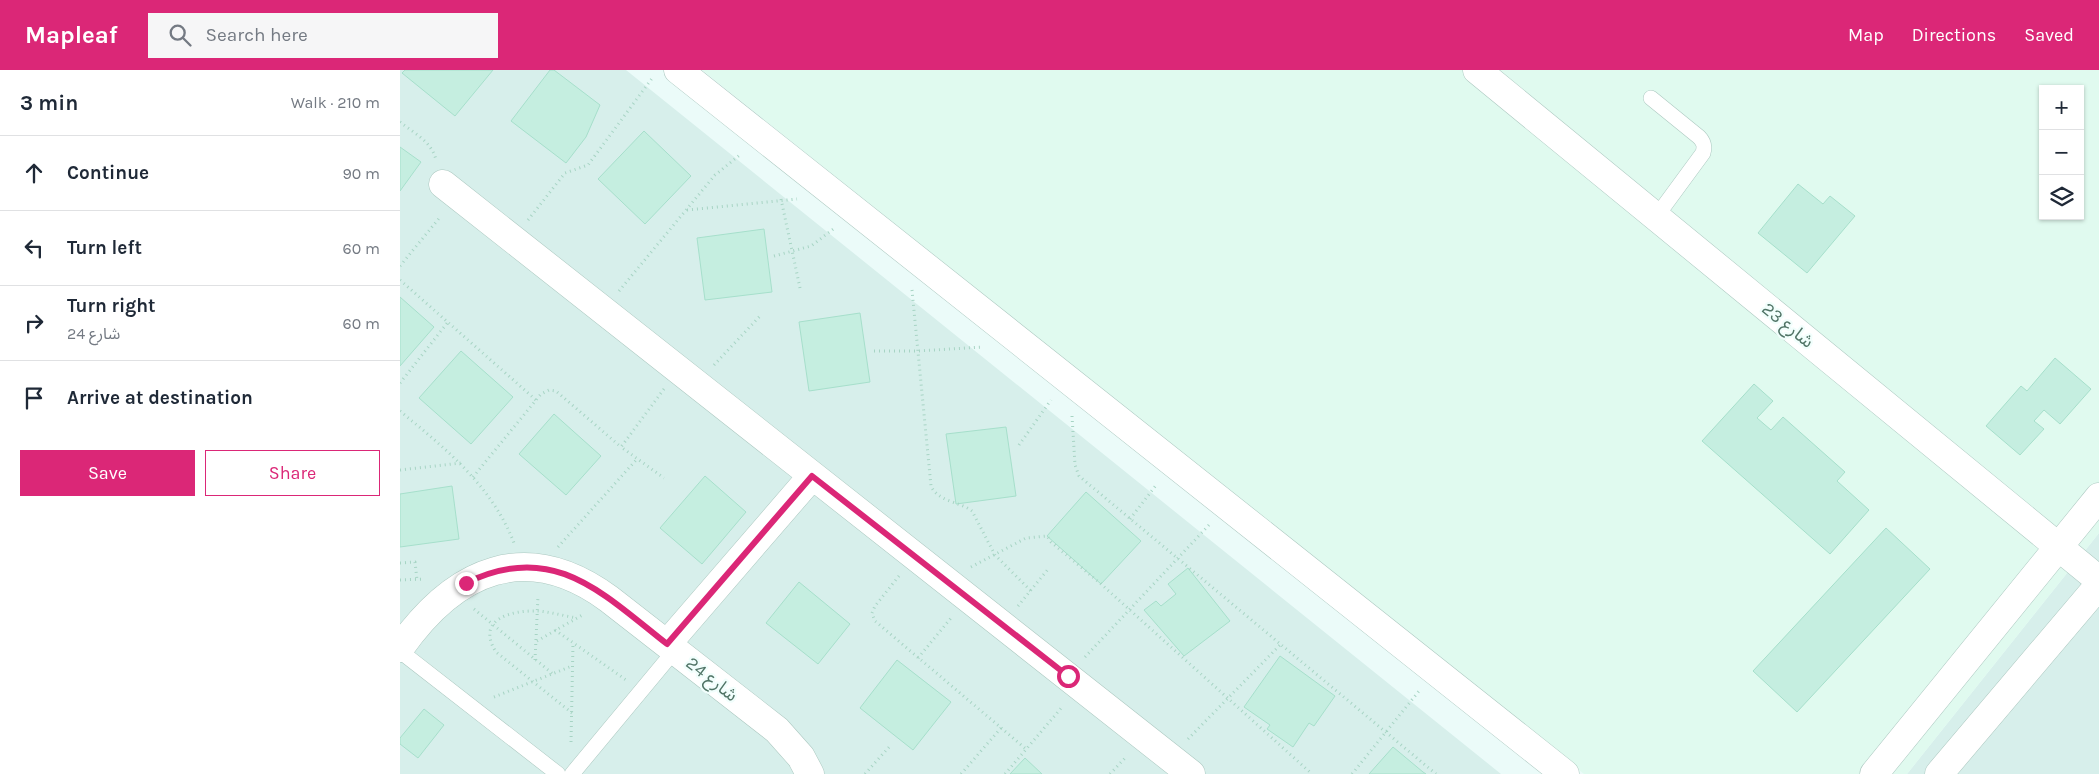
<!DOCTYPE html>
<meta charset="utf-8">
<style>
body{margin:0;font-family:Karla,"Noto Sans Arabic",sans-serif;background:#f6f6f7;color:#1f2937}
.controls{position:absolute;right:15px;top:15px;display:grid;overflow:hidden;border-radius:0px;box-shadow:0 1px 4px #0004}
.controls button{width:45px;height:45px;display:grid;place-items:center;padding:0;border:0;border-bottom:1px solid #e0e1e3;background:#fff;color:#1f2937;font:25px sans-serif}
.stop{position:absolute;width:15px;height:15px;margin:-11px;border:4px solid #db2777;border-radius:50%;background:#fff}
.stop.end{background:#db2777;border-color:#fff;box-shadow:0 1px 5px #0008}
.list{margin:0;padding:0;list-style:none}
h2{display:flex;justify-content:space-between;align-items:center;height:65px;margin:0;padding:0 20px;font-size:21px}
h2 small{font-size:16px;font-weight:400;color:#747a83}
.list li{display:grid;grid-template-columns:32px 1fr auto;gap:15px;align-items:center;box-sizing:border-box;height:75px;padding:0 20px;border-top:1px solid #e0e1e3}
.list b{display:block;font-size:19px;white-space:nowrap}
.list p{margin:0;font-size:16px;white-space:nowrap;color:#747a83}
.list em{font-size:16px;font-style:normal;color:#747a83}
.actions{display:flex;gap:10px;padding:15px 20px}
.actions a{flex:1;padding:11px 0;border:1px solid #db2777;border-radius:0px;text-align:center;font-size:18px;color:#db2777}
.actions .main{background:#db2777;color:#fff}
.icon{flex:none;width:28px;height:28px;fill:none;stroke:currentColor;stroke-width:2;stroke-linecap:round;stroke-linejoin:round}
.map{position:relative;flex:none;width:1699px;height:704px;overflow:hidden}
header{display:flex;align-items:center;gap:30px;box-sizing:border-box;height:70px;padding:0 25px;background:#db2777;color:#fff}
header strong{font-size:24px}
nav{display:flex;gap:28px;margin-inline-start:auto;font-size:18px}
.search{width:350px;height:45px;background:#f6f6f7;display:flex;align-items:center;gap:12px;box-sizing:border-box;padding:0 18px;border-radius:0px;color:#747a83;font-size:19px}
main{display:flex}
aside{flex:1;background:#fff}
.map>svg:first-child{display:block}
</style>
<header>
<strong>Mapleaf</strong>
<div class="search"><svg class="icon" aria-label="search" viewBox="0 0 24 24"><circle cx="10" cy="10" r="6"/><path d="M15 15l6 6"/></svg>Search here</div>
<nav><a>Map</a><a>Directions</a><a>Saved</a></nav>
</header>
<main>
<aside>
<h2>3 min<small>Walk · 210 m</small></h2>
<ul class="list">
<li><svg class="icon" aria-label="ahead" viewBox="0 0 24 24"><path d="M12 20V5M6 11l6-6 6 6"/></svg><div><b>Continue</b></div><em>90 m</em></li>
<li><svg class="icon" aria-label="left" viewBox="0 0 24 24"><path d="M17 20v-9H6M10 6l-5 5 5 5"/></svg><div><b>Turn left</b></div><em>60 m</em></li>
<li><svg class="icon" aria-label="right" viewBox="0 0 24 24"><path d="M7 20v-9h11M14 6l5 5-5 5"/></svg><div><b>Turn right</b><p>شارع 24</p></div><em>60 m</em></li>
<li><svg class="icon" aria-label="arrive" viewBox="0 0 24 24"><path d="M6 21V4h12l-3 4 3 4H6"/></svg><div><b>Arrive at destination</b></div></li>
</ul>
<div class="actions"><a class="main">Save</a><a>Share</a></div>
</aside>
<div class="map">
<svg width="1699" height="704" viewBox="0 0 1699 704">
<rect width="100%" height="100%" fill="#ebfbf9"/>
<path fill="#d7efeb" d="M0,0H226L1101,704H0Z
M1699,463V704H1507Z"/>
<path fill="#e0faef" fill-rule="evenodd" d="M302,0H1699V463L1507,704H1184ZM1643,19H1680V146H1643Z"/>
<path fill="#c5eee0" stroke="#a6dfcb" d="M5,0H93L55,46L2,3Z
M150,0H154L200,35L186,67L166,93L111,51Z
M244,61L291,106L245,154L198,109Z
M0,77L21,92L0,121Z
M1398,114L1423,134L1430,126L1455,146L1407,203L1358,163Z
M364,159L372,222L305,230L297,168Z
M0,227L34,257L0,296Z
M460,243L470,312L409,321L399,252Z
M61,281L113,327L71,374L19,328Z
M1655,288L1691,319L1660,354L1644,340L1634,351L1644,359L1620,385L1586,356L1621,316L1627,321Z
M1354,314L1373,331L1357,348L1371,360L1383,347L1445,402L1437,411L1469,440L1430,484L1302,371Z
M154,344L201,386L166,425L119,384Z
M606,357L616,426L556,434L546,364Z
M305,406L346,442L302,494L260,458Z
M52,416L59,469L0,477V424Z
M686,422L741,471L701,514L647,466Z
M1486,458L1530,499L1397,642L1353,601Z
M788,498L830,551L784,586L744,540L756,531L761,536L776,524L768,514Z
M399,512L450,554L418,594L366,553Z
M880,586L935,626L914,656L909,653L893,677L867,659L870,655L844,637Z
M497,590L551,632L513,680L460,638Z
M24,639L44,655L18,688L0,674V668Z
M993,677L1023,702L1026,704H969Z
M625,688L642,704H610Z"/>
<g fill="none" stroke-linecap="round" stroke-linejoin="round">
<g stroke="#acc8c0" stroke-width="16">
<path id="service" d="M1251,28L1299,67C1304,72 1305,76 1303,83L1256,147
M0,581L158,704
M172,704L275,580"/>
</g>
<g stroke="#acc8c0" stroke-width="29">
<path id="minor" d="M278,0L1165,704
M1077,0L1699,510
M43,114L791,704
M267,574L412,406
M0,578C55,500 126,468 209,529L377,660L401,687L410,704"/>
</g>
<g stroke="#acc8c0" stroke-width="29">
<path id="tertiary" d="M1474,704L1699,427
M1539,704L1699,515"/>
</g>
<path stroke="#a7d4c4" stroke-width="3" stroke-dasharray="1 4" stroke-linecap="butt" d="M0,52C14,63 32,72 36,90
M381,129L400,218
M287,140L397,129
M128,150L165,103L188,95L253,7
M374,186L411,176L436,157
M0,196L41,146
M0,210L136,330
M512,220L531,416C538,432 561,432 572,441L595,485L631,521
M219,221L315,105L341,84
M474,281H518L582,277
M314,295L360,246
M0,313L48,252
M264,319L221,377L264,408
M0,341C46,379 92,416 114,473
M672,346L675,395L679,406L1036,704
M619,375L651,330
M0,400L61,393
M73,407L141,324L149,320L156,321L221,377
M730,449L757,414
M158,477L237,389
M0,493L15,492L17,510
M571,497L626,468L647,466L651,472L701,514L912,704
M499,506L475,536L472,543L475,551L626,679
M0,510L25,509
M618,536L649,498
M74,539L153,604
M155,560L226,610
M137,571L184,544
M685,587L809,455
M518,588L551,548
M135,590L138,526
M94,627L172,596
M172,643L96,582C75,549 112,540 138,541C151,542 164,546 177,548
M788,669L881,574
M171,672L173,573
M465,704L490,676
M561,704L601,658
M605,704L663,636
M710,704L727,686
M952,704L1019,621"/>
<use href="#service" stroke="#fff" stroke-width="15"/>
<use href="#minor" stroke="#fff" stroke-width="28"/>
<use href="#tertiary" stroke="#fff" stroke-width="28"/>
</g>
<g fill="none" stroke-linecap="round" stroke-linejoin="round">
<path stroke="#db2777" stroke-width="6" d="M66,513C153,470 202,523 267,574L412,406L668,606"/>
</g>
<g text-anchor="middle" dominant-baseline="central" stroke-width="4.5" stroke-linejoin="round" paint-order="stroke">
<g font-size="18" fill="#507466" stroke="#f1fefc">
<text transform="translate(1388 255) rotate(39)">شارع 23</text>
<text transform="translate(312 609) rotate(38)">شارع 24</text>
</g>
</g>
</svg>
<div class="controls">
<button>+</button>
<button>−</button>
<button><svg class="icon" aria-label="layers" viewBox="0 0 24 24"><path d="M12 4l9 5-9 5-9-5zM3 14l9 5 9-5"/></svg></button>
</div>
<div class="stop" style="left:668px;top:606px"></div>
<div class="stop end" style="left:66px;top:513px"></div>
</div>
</main>
